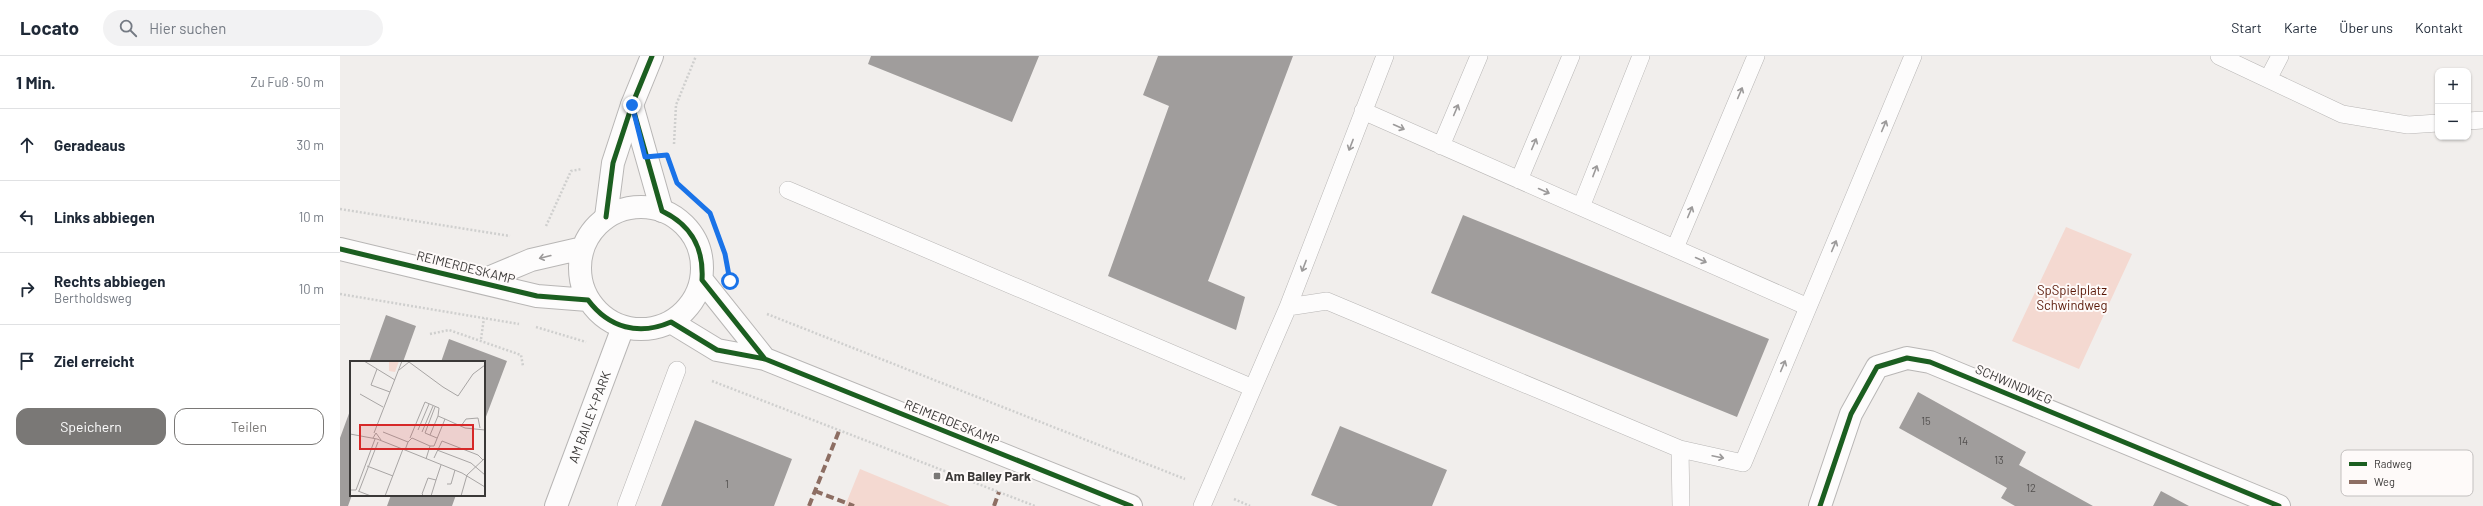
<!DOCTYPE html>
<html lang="de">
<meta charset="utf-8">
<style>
body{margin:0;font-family:Barlow,sans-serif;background:#f2f2f3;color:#1f2937}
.controls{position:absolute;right:12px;top:12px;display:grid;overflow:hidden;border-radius:8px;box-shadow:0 1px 3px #0004}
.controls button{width:36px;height:36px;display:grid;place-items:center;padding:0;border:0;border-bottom:1px solid #e0e1e3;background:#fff;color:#1f2937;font:20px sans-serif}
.stop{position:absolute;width:12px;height:12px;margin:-9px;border:3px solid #1a73e8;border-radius:50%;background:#fff}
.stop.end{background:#1a73e8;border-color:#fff;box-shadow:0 1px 4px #0008}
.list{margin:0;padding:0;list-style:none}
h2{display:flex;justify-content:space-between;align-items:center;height:52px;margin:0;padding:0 16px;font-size:17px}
h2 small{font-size:13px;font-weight:400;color:#747a83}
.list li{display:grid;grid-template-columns:26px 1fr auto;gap:12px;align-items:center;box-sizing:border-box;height:72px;padding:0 16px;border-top:1px solid #e0e1e3}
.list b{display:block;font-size:15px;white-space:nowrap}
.list p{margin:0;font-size:13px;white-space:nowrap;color:#747a83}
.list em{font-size:13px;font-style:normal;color:#747a83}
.actions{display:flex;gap:8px;padding:12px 16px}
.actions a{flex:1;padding:9px 0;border:1px solid #7a7876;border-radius:12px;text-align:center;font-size:14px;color:#7a7876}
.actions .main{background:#7a7876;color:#fff}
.icon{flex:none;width:22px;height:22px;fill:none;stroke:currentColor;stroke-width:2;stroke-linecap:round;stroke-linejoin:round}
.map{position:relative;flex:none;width:2143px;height:450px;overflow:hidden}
header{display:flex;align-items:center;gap:24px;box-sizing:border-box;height:56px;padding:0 20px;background:#fff;border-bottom:1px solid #e0e1e3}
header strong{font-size:19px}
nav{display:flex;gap:22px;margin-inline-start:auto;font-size:14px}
.search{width:280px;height:36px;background:#f2f2f3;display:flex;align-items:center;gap:10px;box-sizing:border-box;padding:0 14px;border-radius:22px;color:#747a83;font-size:15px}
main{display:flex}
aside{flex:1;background:#fff}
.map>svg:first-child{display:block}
</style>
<header>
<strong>Locato</strong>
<div class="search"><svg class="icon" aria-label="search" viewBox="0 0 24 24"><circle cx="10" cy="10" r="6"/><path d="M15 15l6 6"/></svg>Hier suchen</div>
<nav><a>Start</a><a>Karte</a><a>Über uns</a><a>Kontakt</a></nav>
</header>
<main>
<aside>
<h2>1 Min.<small>Zu Fuß · 50 m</small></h2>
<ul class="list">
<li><svg class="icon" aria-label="ahead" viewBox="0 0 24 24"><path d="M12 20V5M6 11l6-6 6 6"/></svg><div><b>Geradeaus</b></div><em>30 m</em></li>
<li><svg class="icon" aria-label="left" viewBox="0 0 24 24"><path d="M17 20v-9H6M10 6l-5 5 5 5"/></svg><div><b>Links abbiegen</b></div><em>10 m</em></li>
<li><svg class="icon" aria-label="right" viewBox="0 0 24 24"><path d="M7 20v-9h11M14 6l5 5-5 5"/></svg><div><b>Rechts abbiegen</b><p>Bertholdsweg</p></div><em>10 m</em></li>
<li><svg class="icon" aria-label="arrive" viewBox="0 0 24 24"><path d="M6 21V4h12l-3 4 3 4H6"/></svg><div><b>Ziel erreicht</b></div></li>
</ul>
<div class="actions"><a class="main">Speichern</a><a>Teilen</a></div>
</aside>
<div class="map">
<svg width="2143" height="450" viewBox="0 0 2143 450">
<rect width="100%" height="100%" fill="#f1eeec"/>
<path fill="#f4d9d1" d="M1726,171L1792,198L1739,313L1672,285Z
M520,413L610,450H505Z"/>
<path fill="#a09d9c" d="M531,0H699L672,66L528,8Z
M818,0H953L868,225L905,241L896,274L768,220L829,50L803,39Z
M1123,159L1429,283L1397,361L1091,237Z
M46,259L76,270L63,306H29Z
M109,283L167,305L144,366V306H101Z
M1578,336L1686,396L1679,409L1753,450H1675L1661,442L1667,432L1559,372Z
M11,352L12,439L8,450H0V382Z
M355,364L452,403L434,450H321Z
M1000,370L1107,414L1092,450H998L971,439Z
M1821,435L1849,450H1813Z
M51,439H116L112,450H47Z"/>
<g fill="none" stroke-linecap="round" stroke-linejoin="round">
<g stroke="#b8b6b5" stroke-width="18">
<path id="service" d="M1879,0L2002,58L2068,69L2098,67
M1928,23L1940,0
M1023,55L1468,251
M2128,65L2143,64
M1101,90L1139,0
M1179,124L1231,0
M448,134L913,332L862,450
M1241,151L1301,0
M1335,192L1416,0
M948,251L1045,0
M913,332L948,251L987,245L1340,393L1341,450
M1340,393L1403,407L1573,0
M286,450L337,314"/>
</g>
<g stroke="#b8b6b5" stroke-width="24">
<g id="minor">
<path d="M292,49L322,155"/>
<path d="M266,161L273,107L292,49L312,0"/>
<path id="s1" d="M216,450L283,271"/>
<path d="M1480,450L1511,358L1537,311L1567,302L1590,306L1939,450"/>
</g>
</g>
<g stroke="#b8b6b5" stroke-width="24">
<path id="secondary" d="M240 212a61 61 0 1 1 122 0a61 61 0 1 1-122 0Z
M0,193L197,240L248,244
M362,224L425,303
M141,225L191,204L243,192
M331,266L377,294L425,303L791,450"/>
</g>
<path stroke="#cfcfce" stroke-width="2.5" stroke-dasharray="2 2" stroke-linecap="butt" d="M334,88L336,49L356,0
M348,137L370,157L387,207
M0,153L170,180
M206,170L231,115L242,113
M0,238L179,268
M427,258L845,423
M196,271L246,286
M90,278L109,274L181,299L183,310
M141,283L144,262
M372,325L695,450
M894,443L910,450"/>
<use href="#service" stroke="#fdfcfc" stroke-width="17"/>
<use href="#minor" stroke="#fdfcfc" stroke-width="22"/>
<use href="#secondary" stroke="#fdfcfc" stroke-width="22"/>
<path stroke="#8d6e63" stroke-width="4" stroke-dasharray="8 4" stroke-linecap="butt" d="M475,435L514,450
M469,450L499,375
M654,450L659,436"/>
<g stroke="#fefaf9" stroke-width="8">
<path id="cycleway" d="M292,49L322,155C351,169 364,191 362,224L425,303
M266,161L273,107L292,49L312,0
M0,193L197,240L248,244C269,272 299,280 331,266L377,294L425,303L791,450
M1480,450L1511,358L1537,311L1567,302L1590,306L1939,450"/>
</g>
<use href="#cycleway" stroke="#1b5e20" stroke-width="5"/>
</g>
<defs><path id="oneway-shaft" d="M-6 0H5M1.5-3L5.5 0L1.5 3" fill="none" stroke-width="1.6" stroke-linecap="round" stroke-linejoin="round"/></defs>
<g stroke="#9c9a9a">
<use href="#oneway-shaft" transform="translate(1400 37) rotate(-67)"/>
<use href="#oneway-shaft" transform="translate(1116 54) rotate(-67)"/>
<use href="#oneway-shaft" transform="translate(1544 70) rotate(-67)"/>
<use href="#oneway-shaft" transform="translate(1059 71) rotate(24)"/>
<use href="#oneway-shaft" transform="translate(1194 88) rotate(-67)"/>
<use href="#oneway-shaft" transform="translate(1011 89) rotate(111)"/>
<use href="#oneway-shaft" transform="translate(1255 115) rotate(-69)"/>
<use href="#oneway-shaft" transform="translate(1204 135) rotate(24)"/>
<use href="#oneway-shaft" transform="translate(1350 156) rotate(-67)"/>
<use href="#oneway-shaft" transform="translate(1494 190) rotate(-67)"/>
<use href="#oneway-shaft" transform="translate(205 201) rotate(166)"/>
<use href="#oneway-shaft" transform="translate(1361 204) rotate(24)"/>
<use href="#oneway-shaft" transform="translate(964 210) rotate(111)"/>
<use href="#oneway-shaft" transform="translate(1443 310) rotate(-67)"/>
<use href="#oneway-shaft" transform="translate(1378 401) rotate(12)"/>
</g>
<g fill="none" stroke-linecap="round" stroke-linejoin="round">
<path stroke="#1a73e8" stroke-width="5" d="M292,49L305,101L327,99L337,127L370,157L385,198L390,225"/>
</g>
<rect fill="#7a7876" stroke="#fefaf9" stroke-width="1.5" x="593" y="416" width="8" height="8" rx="2"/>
<g text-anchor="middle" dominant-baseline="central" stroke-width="4" stroke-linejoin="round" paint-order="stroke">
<g font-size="11" fill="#545150">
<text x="1586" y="364">15</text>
<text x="1623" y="384">14</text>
<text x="1659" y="403">13</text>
<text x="387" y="427">1</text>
<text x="1691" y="431">12</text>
</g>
<g font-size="13" fill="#3a3837" stroke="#fefaf9">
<text transform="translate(126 211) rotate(14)">REIMERDESKAMP</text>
<text transform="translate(1674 328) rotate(23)">SCHWINDWEG</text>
<text stroke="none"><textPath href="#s1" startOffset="95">AM BAILEY-PARK</textPath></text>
<text transform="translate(612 366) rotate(22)">REIMERDESKAMP</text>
</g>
<g font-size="13" fill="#591706" stroke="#fefaf9">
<text x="1732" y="234">SpSpielplatz<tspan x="1732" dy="15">Schwindweg</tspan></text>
</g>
<g font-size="13" font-weight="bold" fill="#3a3837" stroke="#fefaf9" text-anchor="start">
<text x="605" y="420">Am Bailey Park</text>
</g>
</g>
<g transform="translate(10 305)">
<rect width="135" height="135" fill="#f1eeec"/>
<path d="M39,0H49L45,11L39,10Z" fill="#f4d9d1"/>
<path fill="none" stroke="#a8a5a4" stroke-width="1" d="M14,0L45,19M27,8L21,24L40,31M49,9L59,1L93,26L108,35L123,13L135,4M135,28V42M10,33L33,46M95,58L115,67L135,69M111,65L116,58L128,57L130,67M68,69L79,43M33,71L58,81L55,89M72,71L83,45M24,72L52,0M75,72L85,46M75,72L87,77M0,73L27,78L55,89L112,112L135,126M80,74L88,55M23,77L26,72L31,79M60,77L75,41L89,47L88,55L95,58L84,85H80M58,81L62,77L80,85L76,98M87,89L121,102L135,114M84,97L92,80L128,94L133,99M17,105L43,115M97,123H101L105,109M0,129H6L25,78M8,130L21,135M9,130L28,81M35,135L53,88M74,135L72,133L78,117L86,119L91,104M81,135L86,119M111,135L117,114L135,97"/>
<path fill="#d62828" fill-opacity="0.15" stroke="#d62828" stroke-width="2" d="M10,64H123V88H10Z"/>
<rect width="135" height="135" fill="none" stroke="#3a3837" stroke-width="2"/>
</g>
<rect x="2001" y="394" width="132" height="46" rx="6" fill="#fefaf9" stroke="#c3c0bf" stroke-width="1"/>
<rect x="2009" y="406" width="18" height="4" fill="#1b5e20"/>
<rect x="2009" y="424" width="18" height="4" fill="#8d6e63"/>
<g font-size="11" fill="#3a3837">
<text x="2034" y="412">Radweg</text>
<text x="2034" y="430">Weg</text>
</g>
</svg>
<div class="controls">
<button>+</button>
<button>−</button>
</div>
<div class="stop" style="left:390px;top:225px"></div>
<div class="stop end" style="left:292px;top:49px"></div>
</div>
</main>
